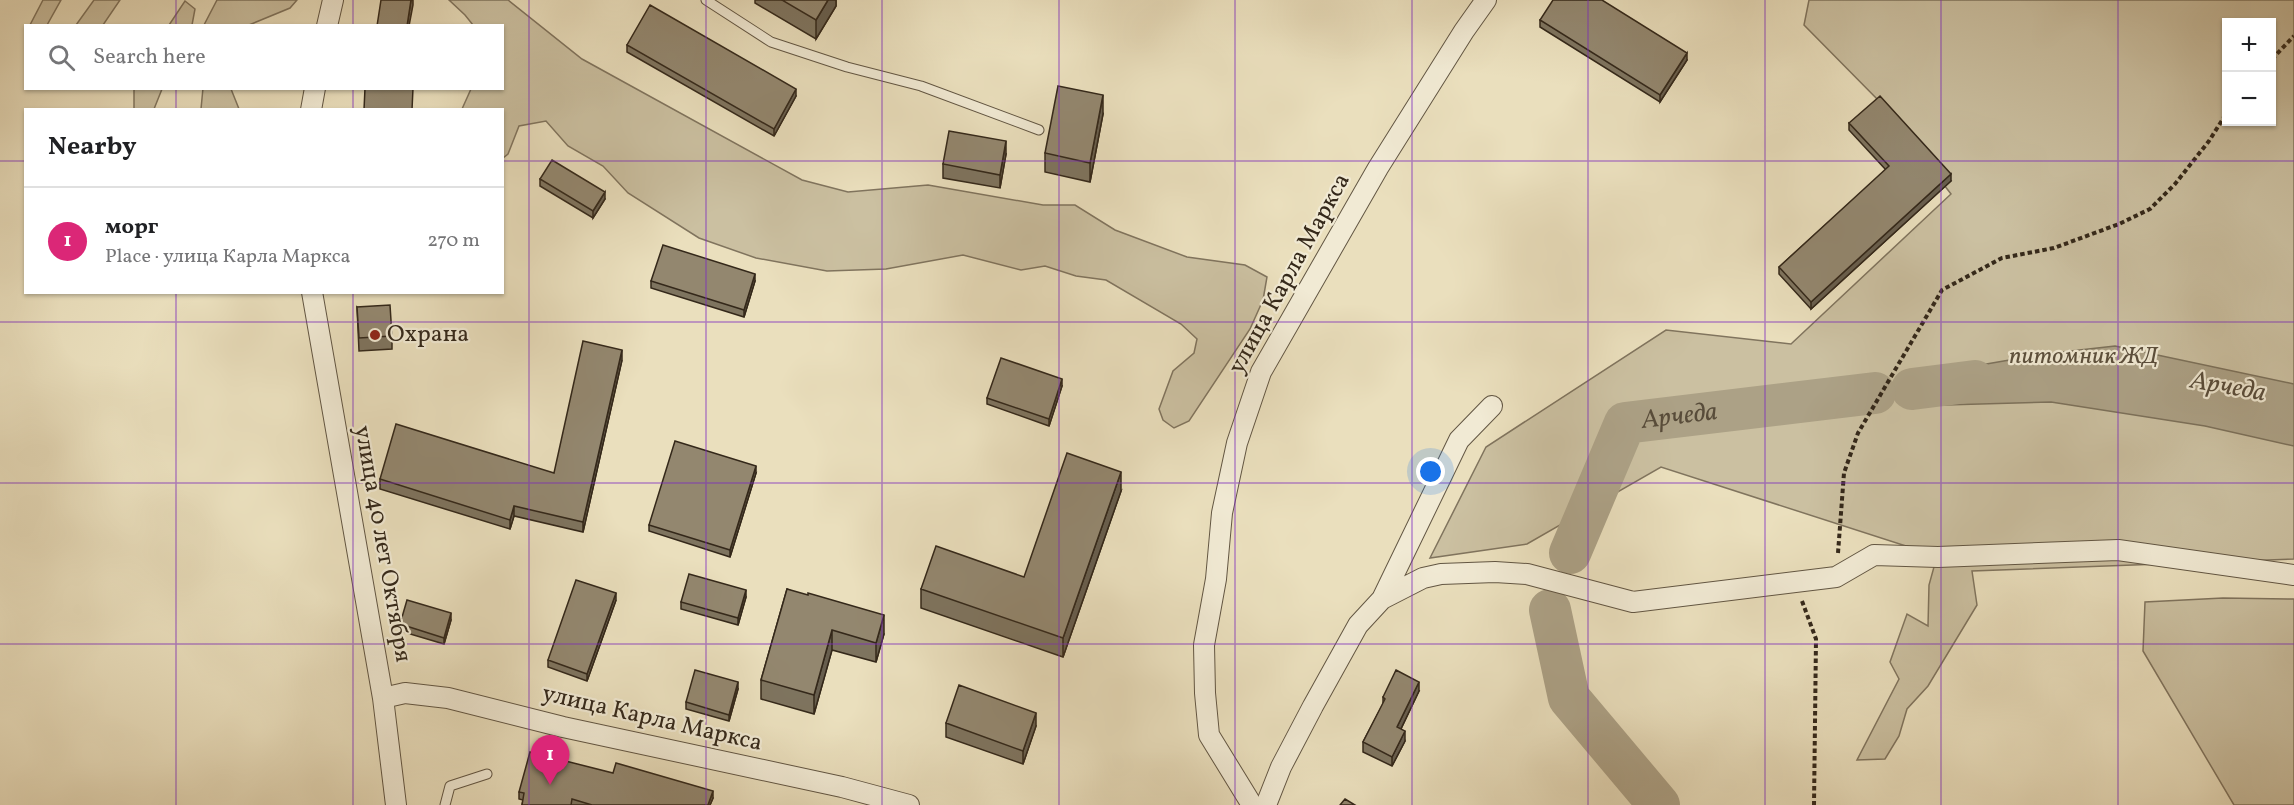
<!DOCTYPE html>
<meta charset="utf-8">
<style>
body{margin:0;font-family:Vollkorn,serif;background:#f2f2f2;color:#202124}
.controls{position:absolute;right:18px;top:18px;display:grid;overflow:hidden;border-radius:0px;box-shadow:0 2px 4px #0004}
.controls button{width:54px;height:54px;display:grid;place-items:center;padding:0;border:0;border-bottom:2px solid #e0e0e0;background:#fff;color:#202124;font:30px sans-serif}
.you{position:absolute;left:1431px;top:472px;width:21px;height:21px;margin:-15px;border:4px solid #fff;border-radius:50%;background:#1a73e8;box-shadow:0 0 0 9px #1a73e833}
.badge{display:grid;place-items:center;width:39px;height:39px;border-radius:50%;background:#db2777;color:#fff;font-size:20px;font-weight:700}
.pin{position:absolute;translate:-50% -50px;filter:drop-shadow(0 2px 3px #0008)}
.pin::after{content:'';position:absolute;top:32px;width:21px;height:18px;background:inherit;clip-path:polygon(0 0,100% 0,50% 100%)}
.list{margin:0;padding:0;list-style:none}
h2{display:flex;justify-content:space-between;align-items:center;height:78px;margin:0;padding:0 24px;font-size:26px}
h2 small{font-size:20px;font-weight:400;color:#757577}
.list li{display:grid;grid-template-columns:39px 1fr auto;gap:18px;align-items:center;box-sizing:border-box;height:108px;padding:0 24px;border-top:2px solid #e0e0e0}
.list b{display:block;font-size:22px;white-space:nowrap}
.list p{margin:0;font-size:20px;white-space:nowrap;color:#757577}
.list em{font-size:20px;font-style:normal;color:#757577}
.icon{flex:none;width:33px;height:33px;fill:none;stroke:currentColor;stroke-width:2;stroke-linecap:round;stroke-linejoin:round}
.map{position:relative;flex:none;width:2294px;height:805px;overflow:hidden}
.search{position:absolute;background:#fff;box-shadow:0 2px 4px #0004;left:24px;top:24px;width:480px;height:66px;display:flex;align-items:center;gap:15px;box-sizing:border-box;padding:0 21px;border-radius:0px;color:#757577;font-size:22px}
.panel{position:absolute;background:#fff;box-shadow:0 2px 4px #0004;left:24px;top:108px;width:480px;height:186px;border-radius:0px}
.map>svg:first-child{display:block}
</style>
<div class="map">
<svg width="2294" height="805" viewBox="0 0 2294 805">
<rect width="100%" height="100%" fill="#eadfbd"/>
<filter id="stains"><feTurbulence type="fractalNoise" baseFrequency=".00333" numOctaves="4"/><feColorMatrix values="0 0 0 0 .2 0 0 0 0 .09 0 0 0 0 .02 0 0 0 .5 -.17"/></filter>
<radialGradient id="worn" r=".72"><stop offset=".6" stop-color="#630" stop-opacity="0"/><stop offset="1" stop-color="#630" stop-opacity=".3"/></radialGradient>
<path fill="#cbc0a1" stroke="#80745e" stroke-width="1.5" fill-rule="evenodd" d="M43,0H61L47,25H30Z
M94,0H120L103,25H76Z
M217,0H297L290,8L249,25H204Z
M449,0H508L582,59L802,180L848,192L928,185L1043,205H1075L1115,230L1187,257L1245,265L1267,277L1263,300L1250,329L1189,421L1174,428L1163,420L1159,409L1173,371L1194,353L1197,339L1181,324L1106,280L1076,276L1045,266L1021,270L963,255L886,269L827,271L756,258L699,238L628,193L603,166L568,146L546,121L519,126L508,154L503,158L502,110L462,109L471,89L502,88V26L473,25L465,15Z
M1809,0H2294V559L1972,571L1977,605L1928,686L1907,709L1899,736L1885,759L1857,760L1899,679L1890,662L1907,614L1928,626L1929,585L1937,556L1661,467L1527,544L1430,558L1486,447L1666,330L1791,344L1951,194L1880,102L1804,25ZM2226,22H2272V122H2226Z
M185,1L195,9L192,25H169Z
M203,88L231,89L239,109H201Z
M134,89H162L154,109H134Z
M2223,598L2294,599V805H2234L2143,651L2145,602Z"/>
<path fill="#aca186" stroke="#7c715b" stroke-width="1.5" d="M2115,346L2294,384V446L2205,426L2051,402L1910,406L1923,375L2044,354Z"/>
<g fill="none" stroke-linecap="round" stroke-linejoin="round">
<g stroke="#aca186" stroke-width="42">
<path d="M1912,389L1975,381"/>
<path id="s1" d="M1570,553L1625,423L1875,393"/>
<path d="M1550,610L1569,698L1659,805"/>
</g>
<g stroke="#625643" stroke-width="11">
<path id="service" d="M706,0L771,42L847,67L921,86L1039,130
M445,805L450,786L487,774"/>
</g>
<g stroke="#625643" stroke-width="22">
<path id="minor" d="M327,26L333,0
M311,110L315,88
M312,292L383,698L396,805
M1382,599L1423,578L1441,574L1495,572L1527,574L1633,602L1836,577L1874,555L1938,557L2118,550L2294,575
M383,698L405,693L448,698L563,727L842,787L909,805
M1252,805L1209,735L1205,693L1204,645L1216,579L1222,513L1237,443L1261,372L1378,168L1464,31L1486,0
M1266,805L1281,767L1313,706L1358,625L1382,599L1459,440L1492,406"/>
</g>
<path stroke="#34281a" stroke-width="4" stroke-dasharray="4.5 3" stroke-linecap="butt" d="M2272,59L2294,36
M1838,553L1844,473L1858,433L1942,290L2002,258L2054,248L2119,224L2150,209L2175,184L2209,141L2226,114
M1802,601L1816,639L1814,805"/>
<use href="#service" stroke="#f1ead4" stroke-width="9"/>
<use href="#minor" stroke="#f1ead4" stroke-width="20"/>
</g>
<path fill="#7e745f" stroke="#34281a" stroke-width="1.5" d="M755,0H836V6L816,39L755,3Z
M1540,20L1687,60L1660,102L1540,27Z
M627,45L796,96L774,136L627,52Z
M1103,114L1090,182L1045,172V153Z
M1849,123L1951,181L1811,309L1779,274V267L1886,170L1849,130Z
M1006,154L1000,188L943,178V164Z
M540,179L605,199L593,218L540,186Z
M651,281H755L744,317L651,288Z
M357,307L392,336V349L359,351Z
M622,360L583,532L514,516L510,529L380,489V479L554,473Z
M1062,386L1049,426L987,404V398Z
M756,473L730,557L649,531V525Z
M1121,491L1063,657L921,608V589L1024,577Z
M787,589L884,634L876,662L832,650L814,714L761,699V680Z
M746,597L738,625L681,609V602Z
M616,600L587,681L548,667V660Z
M451,620L444,644L400,631V624Z
M738,689L729,721L686,709V702Z
M1419,691L1401,729L1405,741L1392,766L1363,752V742L1383,704V697Z
M946,723L1036,726L1023,764L946,737Z
M613,773L713,798L710,805H522L523,800L519,799V792Z"/>
<path fill="#675e4e" stroke="#34281a" stroke-width="1.5" d="M411,0H413V5L409,26H407Z
M828,0H836V6L816,39V20Z
M1687,53V60L1660,102V95Z
M796,89V96L774,136V129Z
M1103,95V114L1090,182V163Z
M1006,141V154L1000,188V175Z
M1951,174V181L1811,309V302Z
M605,192V199L593,218V211Z
M755,274V281L744,317V310Z
M622,350V360L583,532V522Z
M1062,379V386L1049,426V419Z
M756,466V473L730,557V550Z
M1121,472V491L1063,657V638Z
M514,506V516L510,529V520Z
M746,590V597L738,625V618Z
M616,593V600L587,681V674Z
M451,613V620L444,644V638Z
M884,615V634L876,662V643Z
M832,630V650L814,714V695Z
M738,682V689L729,721V715Z
M1419,682V691L1397,737V727Z
M1036,713V726L1023,764V751Z
M1405,731V741L1392,766V757Z
M713,791V798L710,805H708Z"/>
<path fill="#93876f" stroke="#34281a" stroke-width="1.5" d="M381,0H411L407,26H377Z
M782,0H828L816,20Z
M1553,0H1602L1687,53L1660,95L1540,20Z
M650,5L796,89L774,129L627,45Z
M1058,86L1103,95L1090,163L1045,153Z
M365,88H413L412,110H364Z
M1880,96L1951,174L1811,302L1779,267L1889,166L1849,123Z
M949,131L1006,141L1000,175L943,164Z
M552,160L605,192L593,211L540,179Z
M663,245L755,274L744,310L651,281Z
M390,305L392,336L359,338L357,307Z
M583,341L622,350L583,522L514,506L510,520L380,479L396,424L554,473Z
M1001,358L1062,379L1049,419L987,398Z
M675,441L756,466L730,550L649,525Z
M1067,453L1121,472L1063,638L921,589L936,546L1024,577Z
M689,574L746,590L738,618L681,602Z
M576,580L616,593L587,674L548,660Z
M787,589L808,595V593L884,615L876,643L832,630L814,695L761,680Z
M407,600L451,613L444,638L400,624Z
M695,670L738,682L729,715L686,702Z
M1396,670L1419,682L1397,727L1405,731L1392,757L1363,742L1385,699L1383,697Z
M959,685L1036,713L1023,751L946,723Z
M530,752L613,773L616,763L713,791L708,805H592L572,799L571,805H522L524,793L519,792Z
M1345,799L1355,805H1340Z"/>
<path fill="none" stroke="#7b2cbf" stroke-width="1.5" stroke-opacity="0.55" d="M176,0V26M353,0V26M529,0V805M706,0V805M882,0V805M1059,0V805M1235,0V805M1412,0V805M1588,0V805M1765,0V805M1941,0V805M2118,0V805M176,88V110M353,88V110M0,161H26M502,161H2294M176,292V805M353,292V805M0,322H2294M0,483H2294M0,644H2294"/>
<circle fill="#8f2418" stroke="#f1ead4" stroke-width="2" cx="375" cy="335" r="6"/>
<g text-anchor="middle" dominant-baseline="central" stroke-width="4.5" stroke-linejoin="round" paint-order="stroke">
<g font-size="24" fill="#34281a" stroke="#f1ead4">
<text transform="translate(1290 274) rotate(-61)">улица Карла Маркса</text>
<text transform="translate(382 544) rotate(80)">улица 40 лет Октября</text>
<text transform="translate(652 719) rotate(13)">улица Карла Маркса</text>
</g>
<g font-size="24" fill="#34281a" stroke="#f1ead4" text-anchor="start">
<text x="387" y="335">Охрана</text>
</g>
<g font-size="24" font-style="italic" fill="#5a4e3c" stroke="#f1ead4">
<text x="2084" y="357">питомник ЖД</text>
</g>
<g font-size="26" font-style="italic" fill="#584c3a" stroke="#f1ead4">
<text transform="translate(2228 387) rotate(10)">Арчеда</text>
<text stroke="none"><textPath href="#s1" startOffset="196">Арчеда</textPath></text>
</g>
</g>
<rect width="100%" height="100%" filter="url(#stains)"/>
<rect width="100%" height="100%" fill="url(#worn)"/>
</svg>
<div class="controls">
<button>+</button>
<button>−</button>
</div>
<div class="you"></div>
<div class="pin badge" style="left:550px;top:785px">1</div>
<div class="search"><svg class="icon" aria-label="search" viewBox="0 0 24 24"><circle cx="10" cy="10" r="6"/><path d="M15 15l6 6"/></svg>Search here</div>
<section class="panel">
<h2>Nearby<small></small></h2>
<ul class="list">
<li><span class="badge">1</span><div><b>морг</b><p>Place · улица Карла Маркса</p></div><em>270 m</em></li>
</ul>
</section>
</div>
